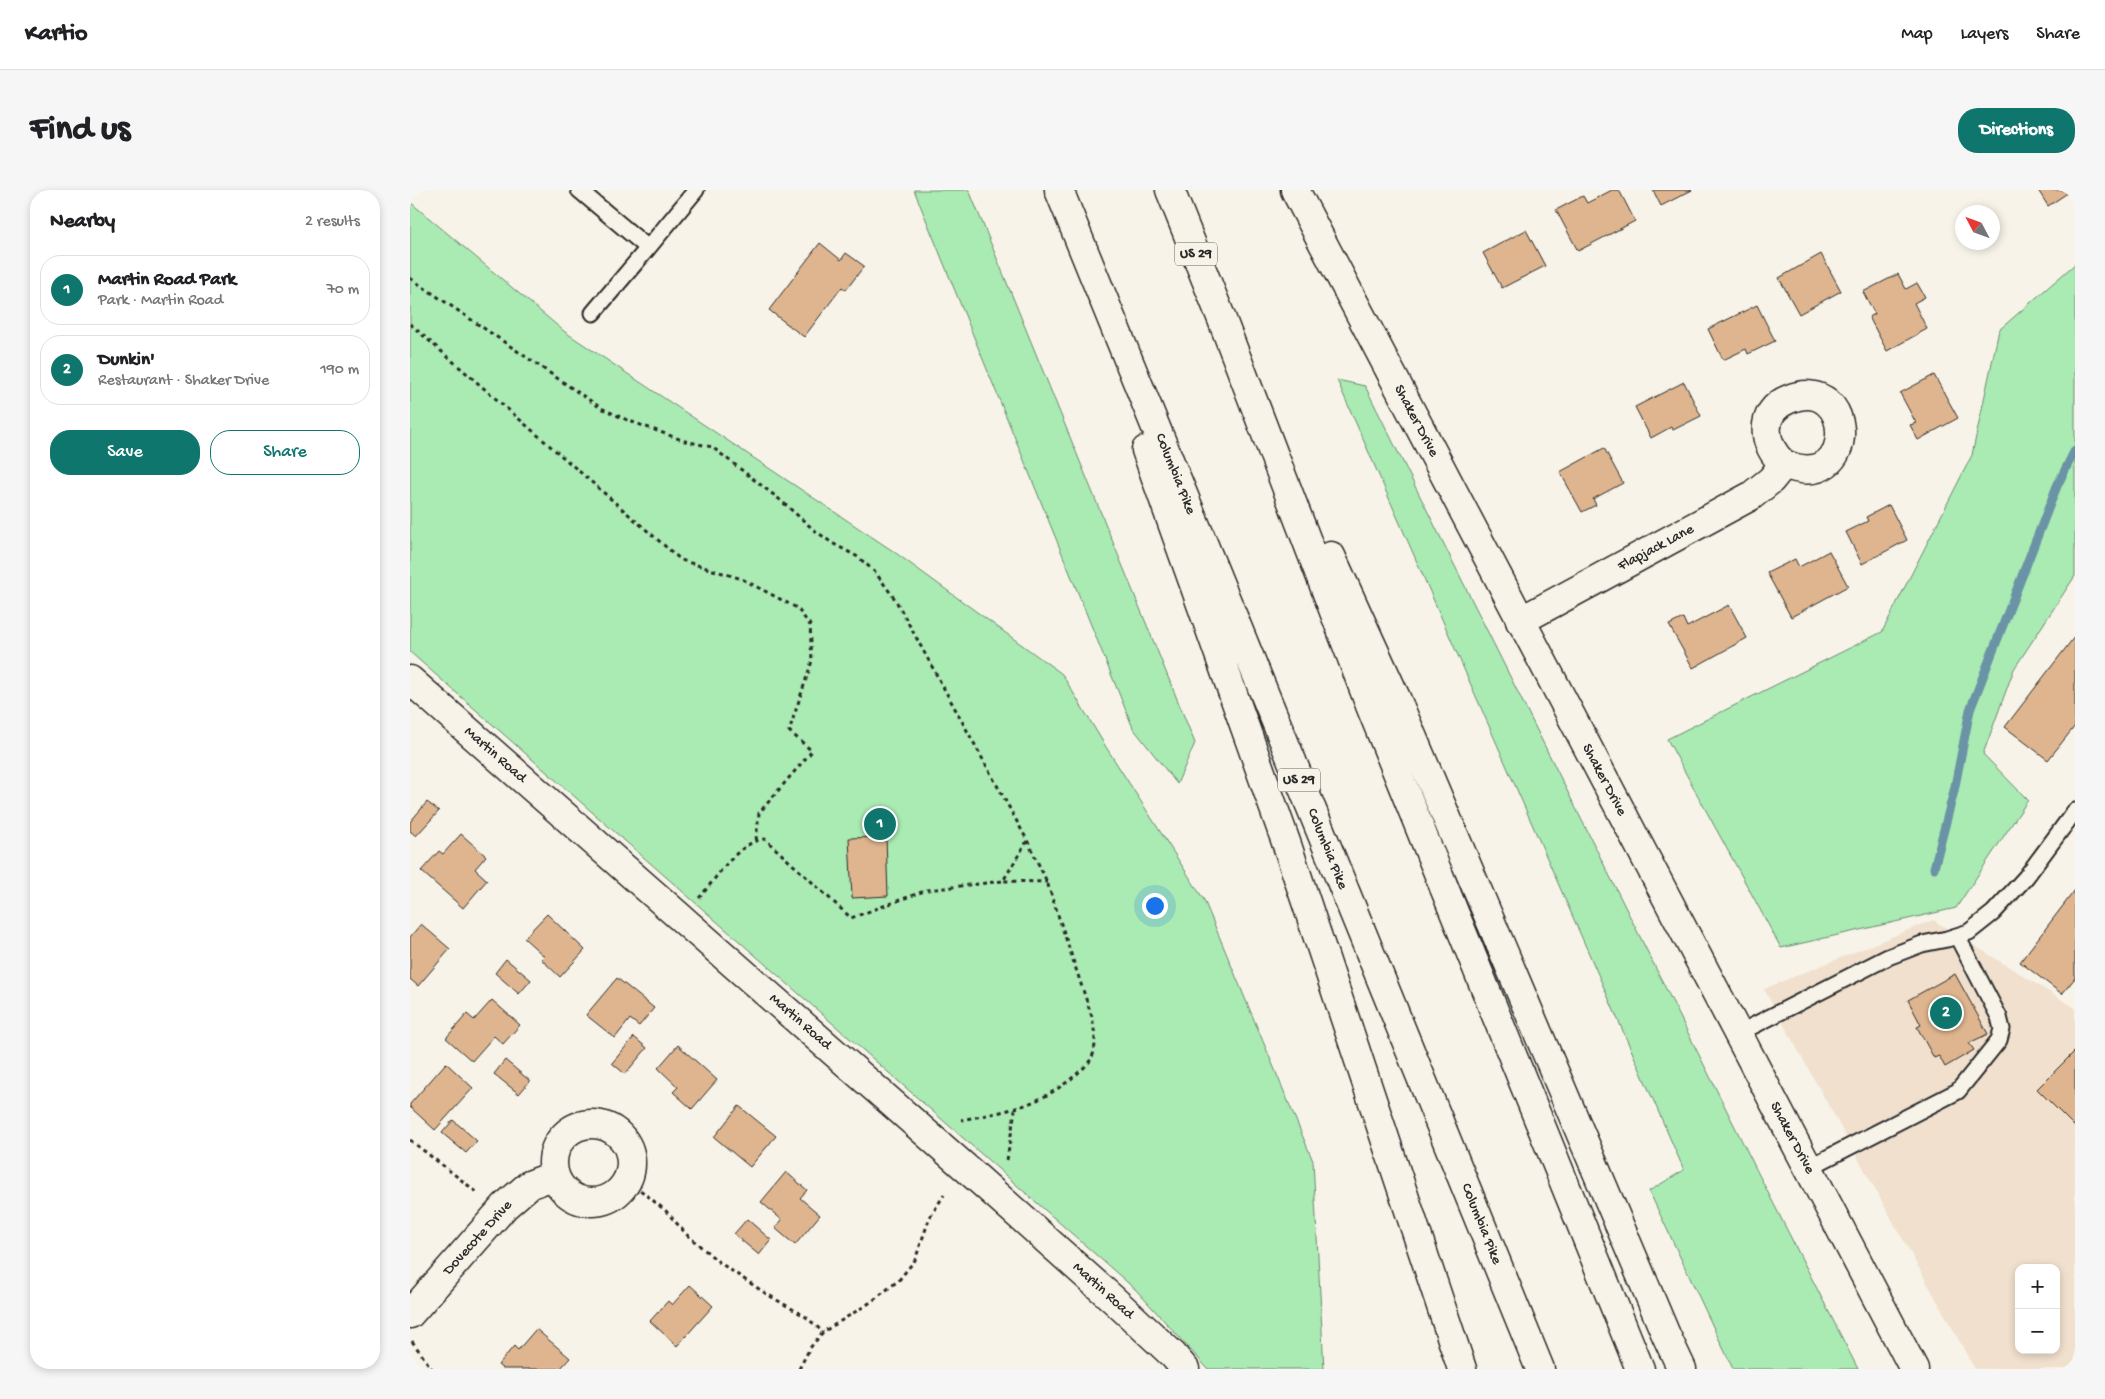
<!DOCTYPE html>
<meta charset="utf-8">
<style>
body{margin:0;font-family:"Gochi Hand",sans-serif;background:#f6f6f6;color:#202124}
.controls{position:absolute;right:15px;bottom:15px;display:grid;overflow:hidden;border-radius:10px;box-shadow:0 2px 8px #0003}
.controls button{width:45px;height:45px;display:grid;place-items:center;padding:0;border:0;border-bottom:1px solid #e0e0e0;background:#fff;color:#202124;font:25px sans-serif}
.compass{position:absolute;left:1545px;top:15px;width:45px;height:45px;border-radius:50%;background:#fff;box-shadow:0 2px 8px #0003;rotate:311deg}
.you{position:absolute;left:744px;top:715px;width:18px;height:18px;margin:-12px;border:4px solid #fff;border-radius:50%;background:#1a73e8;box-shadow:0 0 0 8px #1a73e833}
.badge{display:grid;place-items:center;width:32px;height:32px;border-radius:50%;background:#0f766e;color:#fff;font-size:16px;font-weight:700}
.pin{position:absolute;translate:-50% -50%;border:2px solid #fff;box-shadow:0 1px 5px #0006}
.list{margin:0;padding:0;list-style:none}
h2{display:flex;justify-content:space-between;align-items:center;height:65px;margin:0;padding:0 20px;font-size:21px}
h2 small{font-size:16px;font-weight:400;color:#757577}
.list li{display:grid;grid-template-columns:32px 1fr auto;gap:15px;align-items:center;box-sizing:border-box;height:70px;margin:0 10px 10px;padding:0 10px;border:1px solid #e0e0e0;border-radius:20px}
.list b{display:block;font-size:19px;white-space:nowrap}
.list p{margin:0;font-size:16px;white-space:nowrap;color:#757577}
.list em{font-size:16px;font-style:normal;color:#757577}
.actions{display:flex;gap:10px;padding:15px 20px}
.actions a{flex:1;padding:11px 0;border:1px solid #0f766e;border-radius:20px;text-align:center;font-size:18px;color:#0f766e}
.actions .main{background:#0f766e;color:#fff}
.map{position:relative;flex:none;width:1665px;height:1179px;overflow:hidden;border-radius:20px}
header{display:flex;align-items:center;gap:30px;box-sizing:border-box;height:70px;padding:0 25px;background:#fff;border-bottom:1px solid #e0e0e0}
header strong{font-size:24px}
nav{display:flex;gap:28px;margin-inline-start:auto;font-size:18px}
.intro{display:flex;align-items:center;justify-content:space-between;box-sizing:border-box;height:120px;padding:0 30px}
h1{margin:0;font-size:35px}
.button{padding:12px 22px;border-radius:20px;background:#0f766e;color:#fff;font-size:18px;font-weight:700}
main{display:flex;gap:30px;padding:0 30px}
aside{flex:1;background:#fff;border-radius:20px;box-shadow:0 2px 8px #0003}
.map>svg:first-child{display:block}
</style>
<header>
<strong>Kartio</strong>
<nav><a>Map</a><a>Layers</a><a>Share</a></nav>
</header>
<div class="intro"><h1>Find us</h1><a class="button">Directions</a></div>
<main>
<aside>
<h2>Nearby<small>2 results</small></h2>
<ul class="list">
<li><span class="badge">1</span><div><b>Martin Road Park</b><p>Park · Martin Road</p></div><em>70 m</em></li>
<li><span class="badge">2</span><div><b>Dunkin'</b><p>Restaurant · Shaker Drive</p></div><em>190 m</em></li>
</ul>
<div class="actions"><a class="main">Save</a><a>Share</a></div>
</aside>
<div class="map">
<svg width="1665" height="1179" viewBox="0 0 1665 1179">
<rect width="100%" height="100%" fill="#f7f3e8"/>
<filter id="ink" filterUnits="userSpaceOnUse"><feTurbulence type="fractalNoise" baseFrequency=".02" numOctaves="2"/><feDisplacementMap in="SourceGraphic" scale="10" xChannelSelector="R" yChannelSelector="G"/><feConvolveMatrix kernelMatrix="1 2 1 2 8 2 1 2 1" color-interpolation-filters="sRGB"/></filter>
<g filter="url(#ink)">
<path fill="#f0e0cd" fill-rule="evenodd" d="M1523,730L1665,818V1179H1565L1354,799ZM1609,1078H1646V1160H1609Z"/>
<path fill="#aaeab3" stroke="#6a8a6f" d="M504,0H559L785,553L767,594L723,538Z
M0,12L155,142L483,361L652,484L696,557L794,710L903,971L914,1179H798L726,1100L0,462Z
M1665,74V386L1604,479L1573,564L1618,610L1546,718L1371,758L1257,549L1472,442L1562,265L1589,140Z
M927,190L955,196L1348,983L1448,1179H1323L1239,1001L1274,980Z"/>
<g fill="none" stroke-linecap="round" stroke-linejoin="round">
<path stroke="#6b94a6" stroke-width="9" d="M1524,678L1544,601L1560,520L1647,296L1665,260"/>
</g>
<path fill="#deb58e" stroke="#2b2b2b" d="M1202,0H1209L1225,31L1168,61L1146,20L1173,6L1177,13Z
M1243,0H1282L1251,16Z
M1628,0H1662L1638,16Z
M1116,40L1135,76L1092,98L1073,63Z
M410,53L431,70L436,63L454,76L436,100L432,97L394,147L359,120Z
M1411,64L1431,101L1389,124L1369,88Z
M1488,84L1496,99L1507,93L1515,107L1504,113L1517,139L1477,161L1459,127L1465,124L1453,102Z
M1347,115L1365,151L1338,164L1336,159L1313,170L1298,139Z
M1524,185L1548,228L1508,250L1500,235L1506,233L1490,203Z
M1274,192L1291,226L1263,240L1261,237L1241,248L1225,217Z
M1194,258L1213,293L1183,309L1186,315L1172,322L1150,282Z
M1479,315L1497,350L1452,374L1436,342L1458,331L1456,327Z
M1419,361L1438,396L1381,427L1357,383L1385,369L1389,377Z
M1319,415L1337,448L1283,478L1259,435L1273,428L1277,437Z
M1665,446V536L1638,570L1595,537Z
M17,612L29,621L6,646L0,641V632Z
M51,644L76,666L65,679L77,690L53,718L11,681L29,661L33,664Z
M476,647L478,706L442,708L439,648Z
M1665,700V788L1652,804L1610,772Z
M137,724L175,760L150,787L131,769L134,766L114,748Z
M11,734L40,759L8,796L0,789V747Z
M96,769L121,790L109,804L85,783Z
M1545,784L1578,844L1559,853L1564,860L1535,877L1529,866L1524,868L1507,837L1511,835L1498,810Z
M207,788L244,818L229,836L220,829L205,848L176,825Z
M82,810L110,835L93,854L84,846L62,871L36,848L57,824L64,830Z
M224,847L237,858L215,884L202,873Z
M268,855L307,890L282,919L263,902L268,897L248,878Z
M1665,861V937L1627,899Z
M95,870L120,891L109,904L84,884Z
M36,873L63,898L25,940L0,917V914Z
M329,916L366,946L340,977L304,947Z
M43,930L67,951L56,963L32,943Z
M376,982L397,1000L390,1008L410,1025L385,1055L365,1038L372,1030L351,1012Z
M337,1029L361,1050L349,1065L324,1044Z
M280,1095L303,1116L267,1156L240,1131L258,1111L262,1115Z
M126,1139L160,1168L150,1179H93L88,1175L104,1156L108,1160Z"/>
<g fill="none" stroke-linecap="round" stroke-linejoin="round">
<g stroke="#2b2b2b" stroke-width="19">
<path id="lane" d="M169,0L238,58L183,123
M238,58L286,0
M1327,844L1478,767L1512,754L1537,749L1559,742L1583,723L1616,687L1665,621
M1398,978L1548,901L1589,850L1592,839L1589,827L1547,746"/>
</g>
<g stroke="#2b2b2b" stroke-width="31">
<path id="street" d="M1110,431L1341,306L1361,290L1374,274C1450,306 1446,182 1379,209C1348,221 1352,256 1374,274
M143 973a39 39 0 1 1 78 0a39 39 0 1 1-78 0Z
M0,1124L95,1016L119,995L145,985"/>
</g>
<g stroke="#2b2b2b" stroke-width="31">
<path id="secondary" d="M885,0L1504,1179
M0,490L557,979L705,1111L763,1165L775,1179"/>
</g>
<g stroke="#2b2b2b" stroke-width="31">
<path id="highway" d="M649,0L1130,1179
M760,0L811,127L961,518L1230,1179
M736,260L877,655L1052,1179
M921,366L986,508L1256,1145L1272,1179"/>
</g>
<path stroke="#2b2b2b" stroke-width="3" stroke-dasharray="4 4" stroke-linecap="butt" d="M0,88L191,218L217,230L275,251L302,257L369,309L403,339L422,353L448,367L465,382L485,409L617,650L637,692L682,827C684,840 688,857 681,869C677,876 668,883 662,888C625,918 596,921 551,930
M0,134L271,370L332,389L387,418L400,435L402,471L379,541L402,561L349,623L346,650
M617,651L593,691L637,692
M289,708C306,689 328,651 355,649L441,728L517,700L593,691
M0,950L68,1003
M597,970L605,920
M218,990L256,1021L276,1044L310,1073L355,1103L396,1127L413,1142
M2,1151L22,1179
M389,1179L400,1158L413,1142L461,1112L489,1090L505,1070L520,1027L534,1005"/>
<use href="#lane" stroke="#f7f3e8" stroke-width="15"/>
<use href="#street" stroke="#f7f3e8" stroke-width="28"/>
<use href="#secondary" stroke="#f7f3e8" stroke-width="28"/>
<use href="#highway" stroke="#f7f3e8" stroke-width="28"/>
</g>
</g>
<g text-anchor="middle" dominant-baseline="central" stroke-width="5" stroke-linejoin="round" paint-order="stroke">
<g fill="#f7f3e8" stroke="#686764" stroke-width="1">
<rect x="765" y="52.5" width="42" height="23" rx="4"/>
<rect x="868" y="578.5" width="42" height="23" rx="4"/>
</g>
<g font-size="14" font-weight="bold" fill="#2b2b2b">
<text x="786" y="64">US 29</text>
<text x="889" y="590">US 29</text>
</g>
<g font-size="15" fill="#2b2b2b" stroke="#f7f3e8">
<text transform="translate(1006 231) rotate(62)">Shaker Drive</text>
<text transform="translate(765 284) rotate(68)">Columbia Pike</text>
<text transform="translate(1246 358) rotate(-28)">Flapjack Lane</text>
<text transform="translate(85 565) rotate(41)">Martin Road</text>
<text transform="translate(1194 590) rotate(62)">Shaker Drive</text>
<text transform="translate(917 659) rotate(68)">Columbia Pike</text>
<text transform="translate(390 832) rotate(41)">Martin Road</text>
<text transform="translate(1382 948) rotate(62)">Shaker Drive</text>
<text transform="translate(1071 1034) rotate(68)">Columbia Pike</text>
<text transform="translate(68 1048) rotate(-48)">Dovecote Drive</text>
<text transform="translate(693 1101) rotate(42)">Martin Road</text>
</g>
</g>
</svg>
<div class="controls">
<button>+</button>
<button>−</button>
</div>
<svg class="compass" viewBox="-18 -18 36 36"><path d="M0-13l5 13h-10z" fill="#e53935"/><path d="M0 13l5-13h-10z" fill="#757577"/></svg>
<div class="you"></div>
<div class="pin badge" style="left:470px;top:634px">1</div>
<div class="pin badge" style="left:1536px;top:823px">2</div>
</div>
</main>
